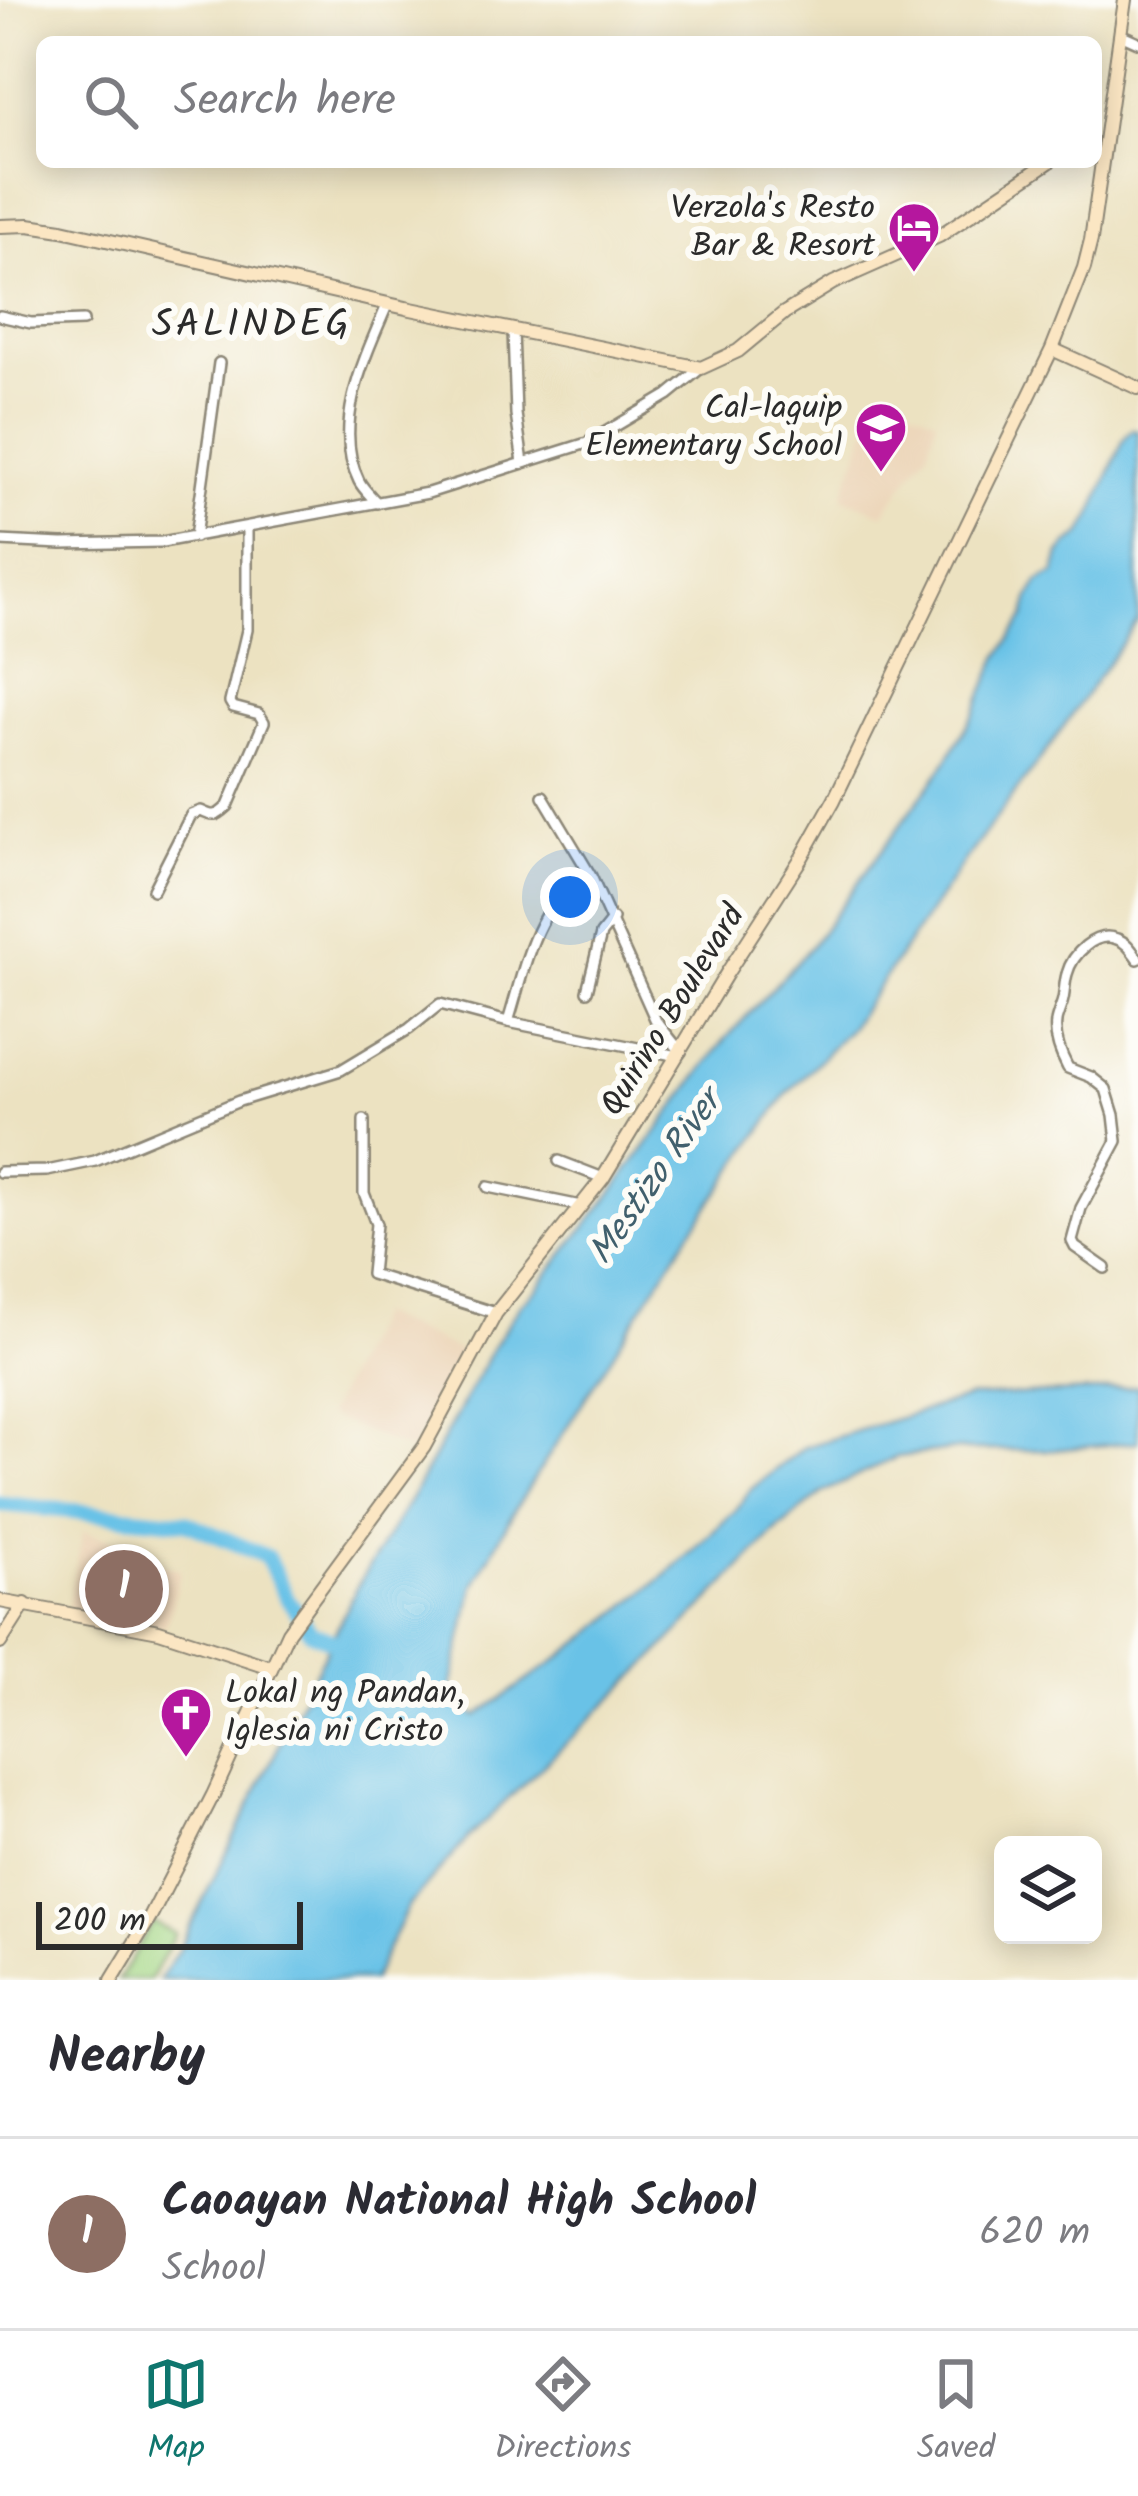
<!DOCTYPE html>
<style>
body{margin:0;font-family:Kalam,sans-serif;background:#f7f7f7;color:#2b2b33}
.controls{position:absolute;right:36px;bottom:36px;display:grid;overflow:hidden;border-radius:18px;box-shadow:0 6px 30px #0003}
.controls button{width:108px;height:108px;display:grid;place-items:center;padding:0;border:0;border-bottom:3px solid #e1e1e2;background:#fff;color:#2b2b33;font:60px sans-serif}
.scale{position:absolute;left:36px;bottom:30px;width:267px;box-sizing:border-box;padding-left:12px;border:6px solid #2b2b2b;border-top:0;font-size:33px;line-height:42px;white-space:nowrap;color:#2b2b2b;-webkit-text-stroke:9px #fdfcf7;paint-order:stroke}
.you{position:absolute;left:570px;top:897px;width:42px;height:42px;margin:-30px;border:9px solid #fff;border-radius:50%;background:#1a73e8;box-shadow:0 0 0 18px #1a73e833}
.badge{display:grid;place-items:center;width:78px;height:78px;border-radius:50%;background:#0f766e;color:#fff;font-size:39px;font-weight:700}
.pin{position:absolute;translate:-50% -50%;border:6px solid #fff;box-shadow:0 3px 12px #0006}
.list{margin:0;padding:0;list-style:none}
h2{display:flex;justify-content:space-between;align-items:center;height:156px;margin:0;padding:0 48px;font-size:51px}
h2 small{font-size:39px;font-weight:400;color:#7c7c81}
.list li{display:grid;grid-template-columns:78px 1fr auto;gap:36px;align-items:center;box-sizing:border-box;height:192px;padding:0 48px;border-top:3px solid #e1e1e2}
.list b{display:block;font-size:45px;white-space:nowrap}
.list p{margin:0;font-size:39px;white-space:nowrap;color:#7c7c81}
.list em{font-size:39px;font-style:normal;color:#7c7c81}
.icon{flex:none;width:66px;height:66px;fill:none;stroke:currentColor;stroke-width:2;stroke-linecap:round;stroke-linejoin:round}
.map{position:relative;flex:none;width:1138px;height:1980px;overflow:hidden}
.search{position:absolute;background:#fff;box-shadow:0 6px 30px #0003;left:36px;right:36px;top:36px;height:132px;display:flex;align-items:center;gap:30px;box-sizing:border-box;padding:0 42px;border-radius:18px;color:#7c7c81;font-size:45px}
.sheet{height:348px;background:#fff}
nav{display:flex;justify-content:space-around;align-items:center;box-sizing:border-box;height:168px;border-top:3px solid #e1e1e2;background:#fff;font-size:33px;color:#7c7c81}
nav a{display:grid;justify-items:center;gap:6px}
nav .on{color:#0f766e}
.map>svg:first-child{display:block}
</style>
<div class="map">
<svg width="1138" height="1980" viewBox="0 0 1138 1980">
<rect width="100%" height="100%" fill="#fdfcf7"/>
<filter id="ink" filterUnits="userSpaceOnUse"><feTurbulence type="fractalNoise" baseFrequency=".00833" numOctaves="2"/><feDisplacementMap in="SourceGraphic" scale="24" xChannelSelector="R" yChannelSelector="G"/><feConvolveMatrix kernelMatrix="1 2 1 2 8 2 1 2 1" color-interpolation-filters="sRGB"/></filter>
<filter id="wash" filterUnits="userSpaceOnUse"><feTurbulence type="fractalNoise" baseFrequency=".004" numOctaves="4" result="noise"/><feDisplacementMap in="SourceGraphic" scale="48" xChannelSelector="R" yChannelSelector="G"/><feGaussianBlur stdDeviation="2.7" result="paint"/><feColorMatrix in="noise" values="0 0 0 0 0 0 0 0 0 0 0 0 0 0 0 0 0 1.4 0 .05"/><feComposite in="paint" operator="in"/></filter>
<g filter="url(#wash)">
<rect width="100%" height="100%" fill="#ece2c1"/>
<path fill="#edd7bb" d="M880,394L937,419L928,450L883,514L842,497Z
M377,1314L465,1353L411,1451L327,1415Z
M83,1531L126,1545V1553L181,1571L165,1628L68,1608Z"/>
<path fill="#a4d786" stroke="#688158" stroke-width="3" d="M153,1922L175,1934L150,1980H118Z"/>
<path fill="#69c2e7" stroke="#4a7689" stroke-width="3" d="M1132,430H1138V620L1047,750L965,860L851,1027L785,1096L681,1246L514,1511L474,1585L449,1698L476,1716L562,1656L666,1575L736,1510L750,1490L804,1447L969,1397L1097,1391L1138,1386V1442L1053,1450H950L897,1457L822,1493L774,1533L657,1655L469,1837L409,1905L372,1980H159L179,1949L359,1583L414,1493L495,1344L520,1305L536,1289L608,1198L723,1042L811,946L939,773L974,714L998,658L1025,617L1029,600L1038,582L1055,573L1060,554L1068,544L1080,536L1089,522L1124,439Z"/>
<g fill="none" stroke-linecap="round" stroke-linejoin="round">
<path stroke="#69c2e7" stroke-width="16" d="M0,1504L186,1522L267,1557L287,1598L311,1632L352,1649"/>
</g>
</g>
<g filter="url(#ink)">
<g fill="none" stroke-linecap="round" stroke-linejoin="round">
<g stroke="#8c8676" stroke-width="14">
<path id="street" d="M1120,34L1138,42
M0,316L31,323L83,321
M513,331L516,414L523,463
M377,503C371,496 363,489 359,481C331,425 366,355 388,303
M195,537L219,363
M0,541L62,544L162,542L428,493L587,443L668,395L701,368
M543,796L591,876L656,1021L681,1052
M153,890L191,815L201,811C215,818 217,816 228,806L264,722L259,714L233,707L230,702L247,630V528
M587,991L601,934L613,919
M508,1022C524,972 536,894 591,876
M364,1120V1193L376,1224L371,1274L496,1313
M559,1161L603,1178
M0,1172L47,1171L95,1161L239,1101L341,1070L409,1029L440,1004L508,1022L678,1056
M488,1187L581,1206
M1105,1268L1075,1247L1072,1241L1081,1208L1117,1141L1114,1115L1106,1089L1091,1077L1068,1068C1061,1055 1054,1037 1056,1022C1056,1019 1061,1006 1062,1003C1065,994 1064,984 1067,974C1072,955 1095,930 1117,939C1127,942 1132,951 1138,959"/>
</g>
<g stroke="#8c8676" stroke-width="16">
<path id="secondary" d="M0,226L29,225L62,230L406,308L701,368L738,351L784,313L833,283L939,236L1049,162
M1052,349L1138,388
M0,1601L159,1631L270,1667
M0,1643L25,1604
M112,1980L151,1916L213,1795L288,1632L424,1447L496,1313L603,1178L727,973L802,857L834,800L1052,349L1084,268L1091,240L1125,0"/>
</g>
<use href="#street" stroke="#fff" stroke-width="9"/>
<use href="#secondary" stroke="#fbe6c3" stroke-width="12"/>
</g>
</g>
<defs>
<g id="hotel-pin" transform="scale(2.7)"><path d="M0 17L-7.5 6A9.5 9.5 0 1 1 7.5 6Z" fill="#b5179e" stroke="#fdfcf7"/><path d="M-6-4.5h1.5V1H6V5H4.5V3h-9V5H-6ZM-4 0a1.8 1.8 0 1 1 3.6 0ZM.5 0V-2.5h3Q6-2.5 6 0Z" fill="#fff"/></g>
<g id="school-pin" transform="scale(2.7)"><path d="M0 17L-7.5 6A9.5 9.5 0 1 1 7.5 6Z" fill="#b5179e" stroke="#fdfcf7"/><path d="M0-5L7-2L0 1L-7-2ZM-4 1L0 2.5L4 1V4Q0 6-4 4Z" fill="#fff"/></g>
<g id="church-pin" transform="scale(2.7)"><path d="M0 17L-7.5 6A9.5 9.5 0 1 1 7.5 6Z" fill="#b5179e" stroke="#fdfcf7"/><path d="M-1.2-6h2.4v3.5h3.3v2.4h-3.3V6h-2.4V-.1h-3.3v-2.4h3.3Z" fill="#fff"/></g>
</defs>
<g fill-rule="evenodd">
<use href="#hotel-pin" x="914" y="228"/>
<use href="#school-pin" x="881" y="428"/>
<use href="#church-pin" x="186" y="1713"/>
</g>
<g text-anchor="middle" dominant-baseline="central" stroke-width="12" stroke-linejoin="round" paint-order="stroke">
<g font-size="33" fill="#2b2b2b" stroke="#fdfcf7" text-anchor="end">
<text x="875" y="209">Verzola's Resto<tspan x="875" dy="38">Bar &amp; Resort</tspan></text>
<text x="842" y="409">Cal-laguip<tspan x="842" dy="38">Elementary School</tspan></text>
<text x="225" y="1694" text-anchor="start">Lokal ng Pandan,<tspan x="225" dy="38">Iglesia ni Cristo</tspan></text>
</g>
<g font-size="33" fill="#2b2b2b" stroke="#fdfcf7">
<text transform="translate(674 1011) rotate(-58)">Quirino Boulevard</text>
</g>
<g font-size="36" font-style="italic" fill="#41606d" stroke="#fdfcf7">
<text transform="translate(656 1178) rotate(-55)">Mestizo River</text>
</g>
<g font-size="39" letter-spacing="3" fill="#2b2b2b" stroke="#fdfcf7">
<text x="252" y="326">SALINDEG</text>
</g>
</g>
</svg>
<div class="controls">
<button><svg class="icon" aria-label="layers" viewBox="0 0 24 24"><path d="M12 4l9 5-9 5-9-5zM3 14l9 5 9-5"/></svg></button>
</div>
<div class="scale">200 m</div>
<div class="you"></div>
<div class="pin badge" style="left:124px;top:1589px;background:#8d6e63">1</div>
<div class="search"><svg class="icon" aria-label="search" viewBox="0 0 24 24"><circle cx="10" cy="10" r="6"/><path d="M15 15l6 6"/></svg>Search here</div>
</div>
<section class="sheet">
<h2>Nearby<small></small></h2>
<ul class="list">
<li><span class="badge" style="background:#8d6e63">1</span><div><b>Caoayan National High School</b><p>School</p></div><em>620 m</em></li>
</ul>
</section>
<nav>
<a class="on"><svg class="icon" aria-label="map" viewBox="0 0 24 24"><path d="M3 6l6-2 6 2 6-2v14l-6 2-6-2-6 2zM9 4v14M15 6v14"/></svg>Map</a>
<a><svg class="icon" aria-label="directions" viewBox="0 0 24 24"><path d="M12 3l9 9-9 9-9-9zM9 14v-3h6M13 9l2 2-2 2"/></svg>Directions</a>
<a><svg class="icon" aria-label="saved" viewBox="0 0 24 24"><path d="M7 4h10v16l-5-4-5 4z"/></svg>Saved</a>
</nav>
